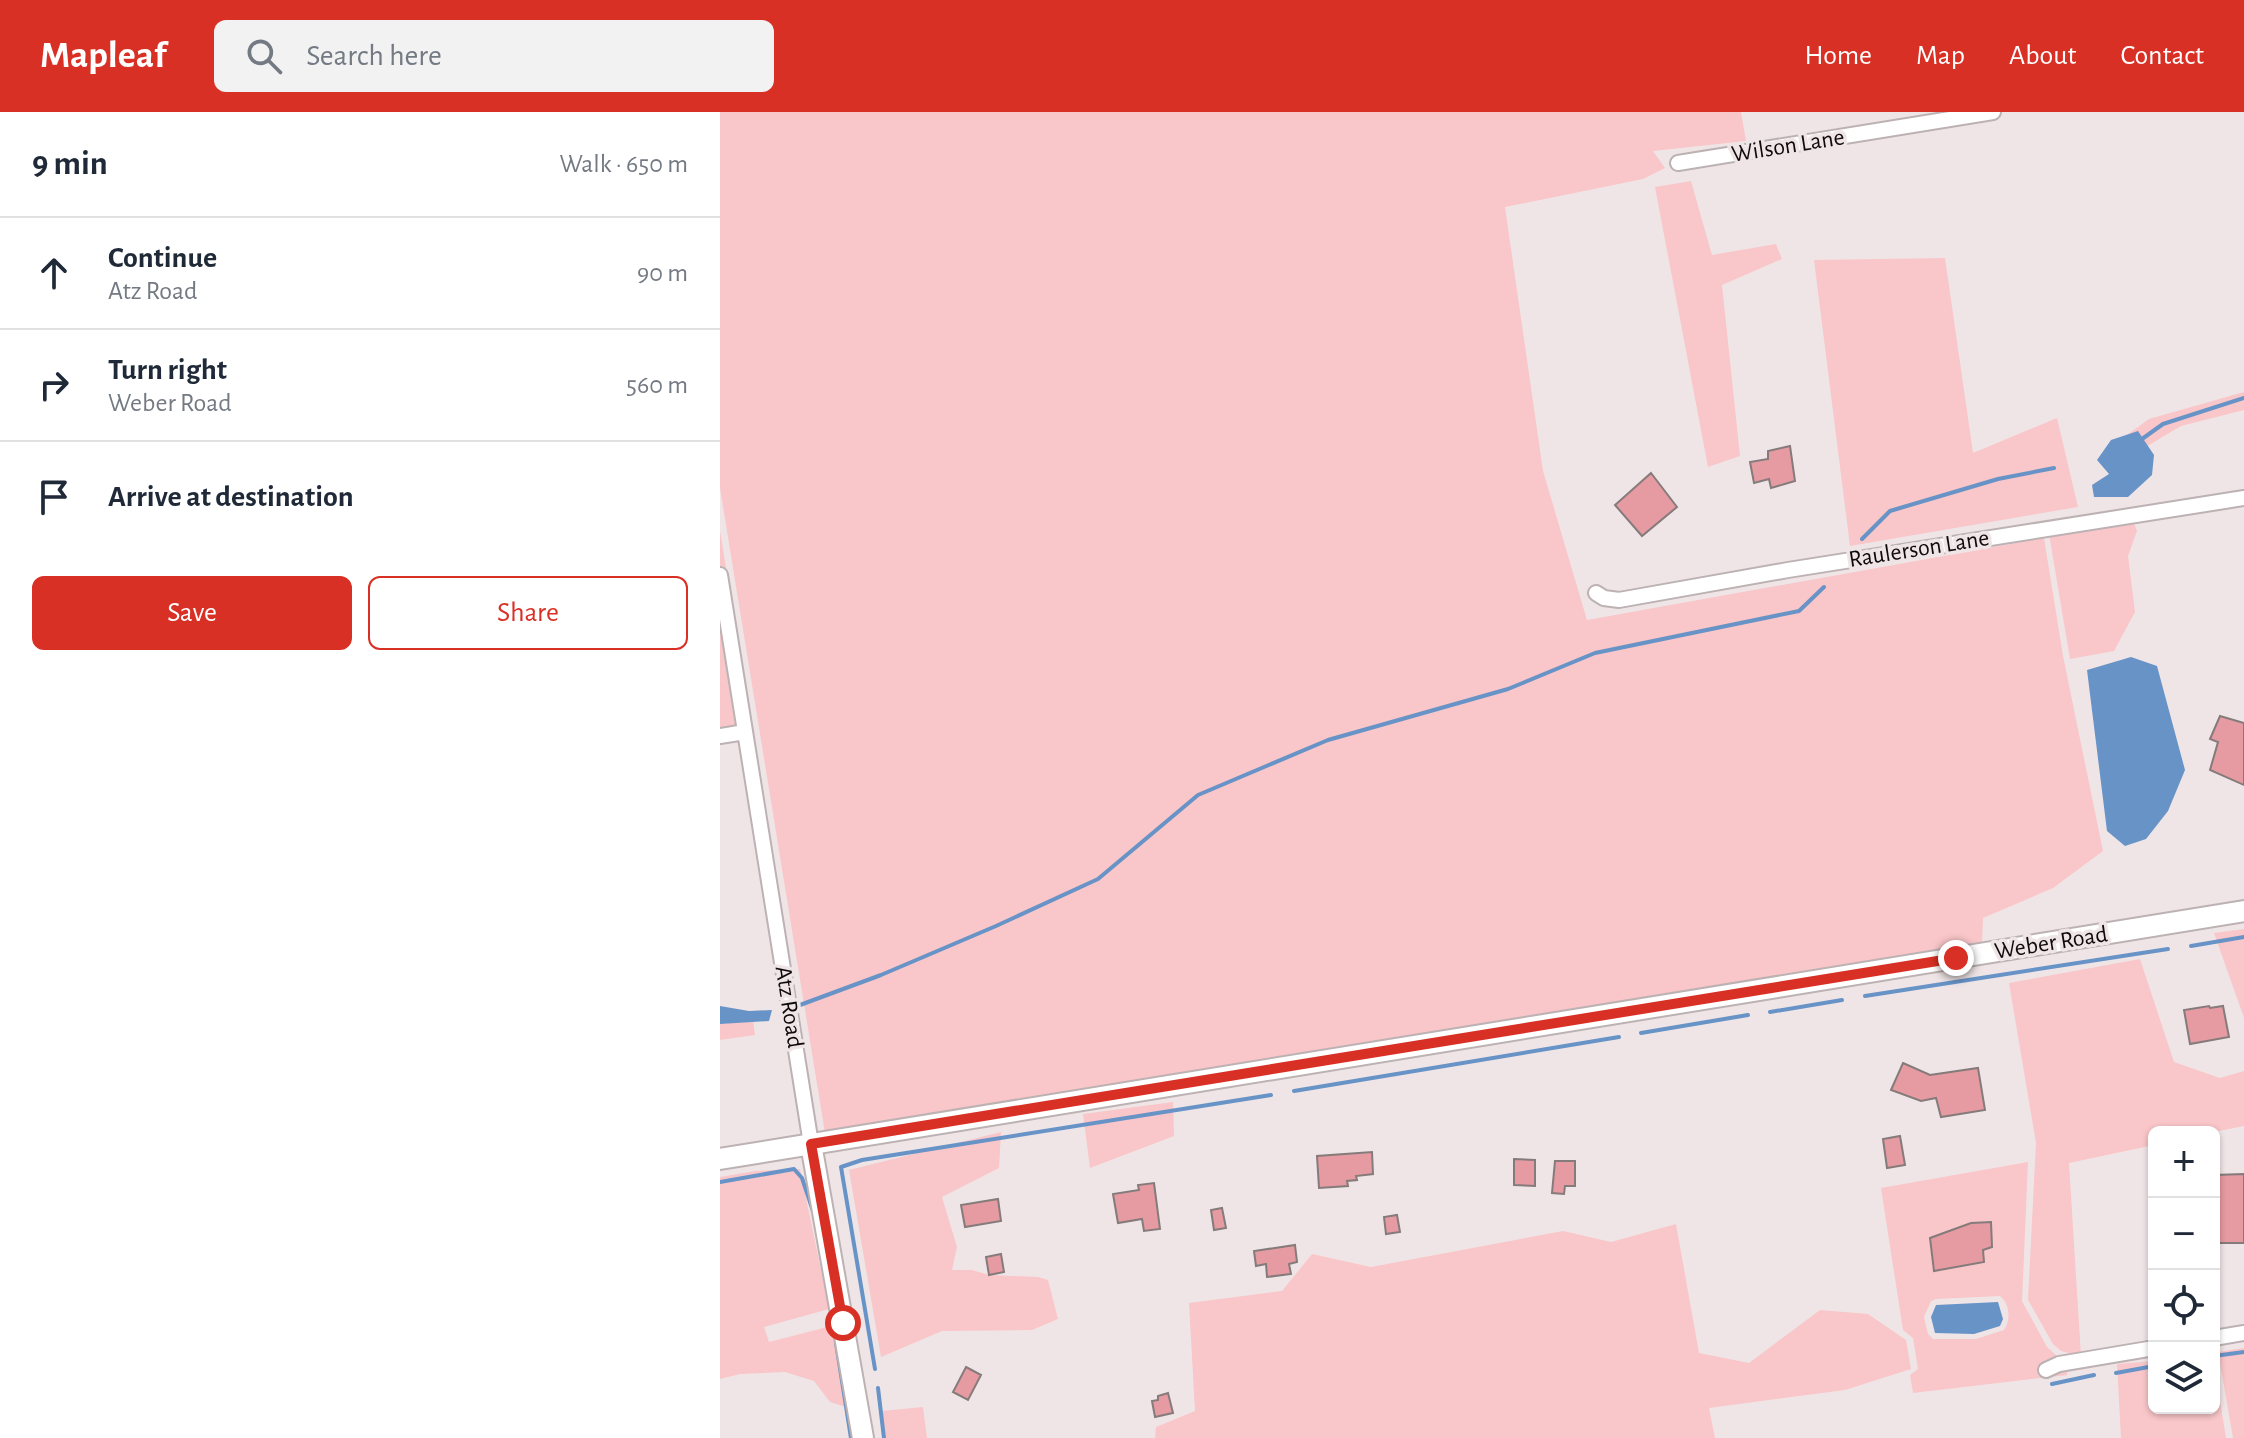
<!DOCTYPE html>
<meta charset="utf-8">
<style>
body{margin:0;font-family:"Alegreya Sans",sans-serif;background:#f2f2f3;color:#1f2937}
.controls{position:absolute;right:24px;bottom:24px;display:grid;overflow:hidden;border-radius:12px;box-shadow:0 2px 6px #0004}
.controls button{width:72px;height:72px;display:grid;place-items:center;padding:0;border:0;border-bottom:2px solid #e0e1e3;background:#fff;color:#1f2937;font:40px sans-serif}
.stop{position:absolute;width:24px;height:24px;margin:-18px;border:6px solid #d93025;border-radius:50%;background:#fff}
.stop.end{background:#d93025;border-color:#fff;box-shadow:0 2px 8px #0008}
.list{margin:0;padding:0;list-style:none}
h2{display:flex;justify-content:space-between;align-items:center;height:104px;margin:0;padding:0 32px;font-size:34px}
h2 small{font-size:26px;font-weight:400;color:#747a83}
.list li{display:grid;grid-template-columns:52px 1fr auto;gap:24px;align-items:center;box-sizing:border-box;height:112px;padding:0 32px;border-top:2px solid #e0e1e3}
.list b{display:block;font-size:30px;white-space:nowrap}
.list p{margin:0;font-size:26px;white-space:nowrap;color:#747a83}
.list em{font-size:26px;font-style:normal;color:#747a83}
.actions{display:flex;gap:16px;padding:24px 32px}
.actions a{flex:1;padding:18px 0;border:2px solid #d93025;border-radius:12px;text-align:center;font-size:28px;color:#d93025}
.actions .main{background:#d93025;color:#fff}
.icon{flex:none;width:44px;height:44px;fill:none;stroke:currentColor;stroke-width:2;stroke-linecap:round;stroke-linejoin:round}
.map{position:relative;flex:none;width:1524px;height:1326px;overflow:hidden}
header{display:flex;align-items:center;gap:48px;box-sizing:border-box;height:112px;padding:0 40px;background:#d93025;color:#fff}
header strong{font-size:38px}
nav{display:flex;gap:44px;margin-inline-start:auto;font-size:28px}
.search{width:560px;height:72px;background:#f2f2f3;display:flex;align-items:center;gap:20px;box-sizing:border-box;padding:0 28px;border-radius:12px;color:#747a83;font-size:30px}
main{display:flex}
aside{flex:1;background:#fff}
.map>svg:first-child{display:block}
</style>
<header>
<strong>Mapleaf</strong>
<div class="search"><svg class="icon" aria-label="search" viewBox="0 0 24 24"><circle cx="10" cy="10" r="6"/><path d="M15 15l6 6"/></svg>Search here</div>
<nav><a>Home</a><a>Map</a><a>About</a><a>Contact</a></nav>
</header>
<main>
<aside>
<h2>9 min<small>Walk · 650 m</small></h2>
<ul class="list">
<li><svg class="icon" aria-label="ahead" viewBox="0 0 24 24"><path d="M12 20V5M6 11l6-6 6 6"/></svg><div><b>Continue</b><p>Atz Road</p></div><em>90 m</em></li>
<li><svg class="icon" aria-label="right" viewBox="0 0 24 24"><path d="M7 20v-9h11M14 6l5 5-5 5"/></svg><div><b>Turn right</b><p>Weber Road</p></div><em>560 m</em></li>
<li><svg class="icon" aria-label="arrive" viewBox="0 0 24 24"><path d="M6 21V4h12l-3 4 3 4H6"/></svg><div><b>Arrive at destination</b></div></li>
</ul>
<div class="actions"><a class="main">Save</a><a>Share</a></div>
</aside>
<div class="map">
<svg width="1524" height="1326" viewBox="0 0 1524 1326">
<rect width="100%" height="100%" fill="#f0e5e6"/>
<path fill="#f9c6c9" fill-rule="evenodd" d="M0,0H1021L1026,29L933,39L945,56L923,67L785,95L823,359L867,508L1324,426L1343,544L1383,739L1333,776L1263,806L1262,831L105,1021L0,376Z
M971,69L992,143L1056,132L1062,147L1002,173L1020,344L988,355L935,75Z
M1225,146L1253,341L1337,306L1358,395L1130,434L1094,148Z
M1524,280V298L1461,314L1414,342L1400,328L1429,307Z
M1413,409L1417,419L1408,444L1415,500L1394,539L1350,547L1329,422Z
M0,419L33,620L0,627Z
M1524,817V906L1494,821Z
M1420,847L1454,950L1500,966L1524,959V1014L1494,1020H1434V1033L1349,1051L1361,1244L1341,1239L1333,1232L1308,1188L1316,1031L1289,871Z
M33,908L35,923L0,928V912Z
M453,990L454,1024L370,1056L363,1002Z
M281,1020L279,1056L222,1085L237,1135L232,1158H252L269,1163L318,1165L328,1168L338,1207L312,1218L222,1219L161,1245L129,1058Z
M1308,1050L1302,1189L1327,1235L1337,1244L1346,1247L1347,1263L1193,1281L1190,1263L1198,1257L1193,1226L1183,1218L1161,1076ZM1280,1184C1290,1192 1291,1208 1284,1218L1256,1227H1213L1208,1222L1204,1205L1211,1189L1216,1187Z
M80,1057L109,1197L44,1215L49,1230L123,1211L139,1299L110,1290L94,1269L65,1260L20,1262L0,1267V1065L35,1059Z
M956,1112L979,1241L1029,1251L1100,1198L1148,1202L1186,1228L1191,1257L1125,1278L989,1296L995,1326H435L436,1315L475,1299L469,1191L562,1179L592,1142L651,1155L843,1119L891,1130Z
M1524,1236V1326H1513L1498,1240Z
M1434,1249V1296H1494V1252L1506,1326H1401L1397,1252Z
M203,1295L207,1326H166L162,1299Z"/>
<path fill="#6793c7" d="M1418,319L1434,343L1432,363L1408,385H1374L1372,373L1389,362L1377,348L1391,328Z
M1411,545L1437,554L1465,658L1448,699L1426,727L1405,734L1387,719L1367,558Z
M0,894L29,899L52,898L49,909L0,912Z
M1278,1190L1283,1207L1280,1214L1254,1222L1215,1221L1211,1205L1216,1193Z"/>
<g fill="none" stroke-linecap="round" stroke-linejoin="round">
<path stroke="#6793c7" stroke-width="4" d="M1422,327L1443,312L1524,286
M1142,427L1170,399L1278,367L1334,356
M1471,834L1524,825
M1145,884L1448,837
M80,893L161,863L276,814L378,767L478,683L608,628L788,577L875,541L1079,499L1104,475
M1050,900L1122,888
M921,921L1028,903
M574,979L899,925
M0,1070L74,1057L82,1066L93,1099
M116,1231L131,1326
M1494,1244L1524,1240
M155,1257L121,1055L142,1048L551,983
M1396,1261L1434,1254
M1332,1272L1374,1263
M158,1276L164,1326"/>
</g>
<path fill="#e69aa1" stroke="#857b7b" stroke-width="2" d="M1070,334L1075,369L1051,376L1049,367L1034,371L1030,350L1048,347V339Z
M931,361L957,395L922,424L895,393Z
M1500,604L1524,611V673L1490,658L1498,630L1490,627Z
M1489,894L1490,896L1503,894L1509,925L1470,932L1464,898Z
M1183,951L1210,963L1258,956L1265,998L1221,1005L1216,986L1201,989L1171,978Z
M1180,1024L1185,1053L1167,1056L1163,1027Z
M652,1040L653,1062L636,1064L637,1068L627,1069L628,1074L599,1076L597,1044Z
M794,1047L815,1048V1074L794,1073Z
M835,1049H855V1074H845L844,1082L832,1081Z
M1524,1062V1131H1494V1063Z
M434,1071L440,1117L424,1119L422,1107L398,1111L393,1082L419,1078L418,1073Z
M278,1087L281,1109L245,1115L241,1093Z
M502,1096L506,1116L494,1118L491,1098Z
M677,1103L680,1120L666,1122L664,1105Z
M1271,1110L1272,1135L1263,1138L1264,1150L1214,1159L1210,1126L1251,1111Z
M575,1133L577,1150L569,1152L571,1162L547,1165L546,1152L536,1154L534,1139Z
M281,1142L284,1160L269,1163L266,1145Z
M246,1255L261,1263L248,1288L233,1280Z
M448,1281L453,1301L435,1305L432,1289L438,1288V1284Z"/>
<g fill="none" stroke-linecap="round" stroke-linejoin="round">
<g stroke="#bdb2b3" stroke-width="18">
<path id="street" d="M958,51L1273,0
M0,463L91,1032
M876,481L884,486L899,488L1068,458L1524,386
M0,624L25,620
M1494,1226L1524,1221
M1326,1258L1339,1252L1434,1236"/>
</g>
<g stroke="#bdb2b3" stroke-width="24">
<path id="secondary" d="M91,1032L143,1326
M0,1047L1524,799"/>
</g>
<use href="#street" stroke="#fff" stroke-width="14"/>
<use href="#secondary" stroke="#fff" stroke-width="20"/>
</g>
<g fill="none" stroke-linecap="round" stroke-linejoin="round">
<path stroke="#d93025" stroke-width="10" d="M123,1211L91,1032L1236,846"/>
</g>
<g text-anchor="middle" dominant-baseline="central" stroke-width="7" stroke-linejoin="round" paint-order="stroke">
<g font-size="24" fill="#0e0a0b" stroke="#f0e5e6">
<text transform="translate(1068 34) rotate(-9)">Wilson Lane</text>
<text transform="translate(1199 437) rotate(-9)">Raulerson Lane</text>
<text transform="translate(1331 831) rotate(-9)">Weber Road</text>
<text transform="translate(69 895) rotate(81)">Atz Road</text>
</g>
</g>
</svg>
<div class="controls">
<button>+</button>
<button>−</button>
<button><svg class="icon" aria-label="locate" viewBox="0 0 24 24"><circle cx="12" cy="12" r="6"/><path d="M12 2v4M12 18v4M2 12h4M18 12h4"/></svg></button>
<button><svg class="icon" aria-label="layers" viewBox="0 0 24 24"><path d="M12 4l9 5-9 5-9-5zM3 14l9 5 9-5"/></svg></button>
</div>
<div class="stop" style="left:123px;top:1211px"></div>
<div class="stop end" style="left:1236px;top:846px"></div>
</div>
</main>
